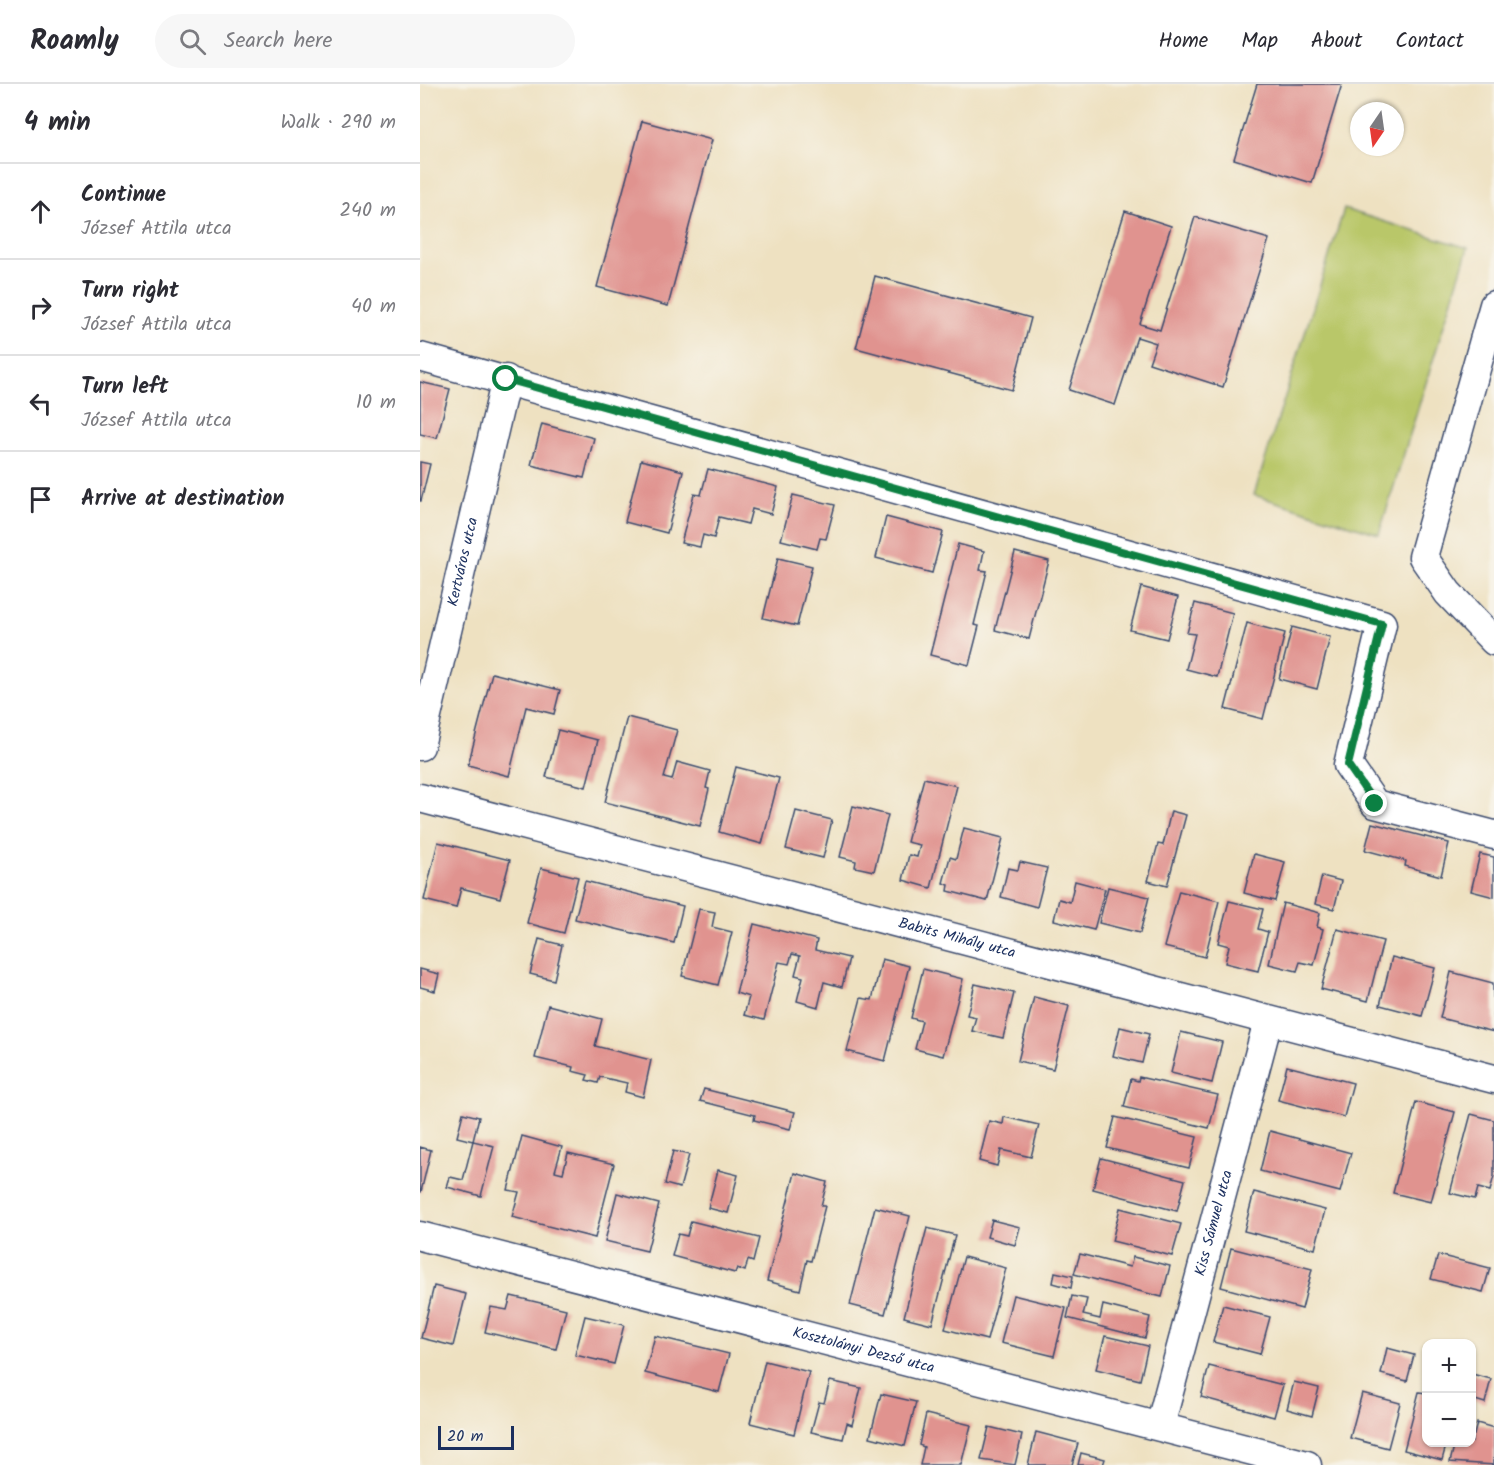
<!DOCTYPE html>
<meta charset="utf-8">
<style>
body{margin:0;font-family:Kalam,sans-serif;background:#f7f7f7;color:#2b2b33}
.controls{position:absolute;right:18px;bottom:18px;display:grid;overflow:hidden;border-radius:12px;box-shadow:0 2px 4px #0004}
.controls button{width:54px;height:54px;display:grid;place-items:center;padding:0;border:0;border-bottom:2px solid #e1e1e2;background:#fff;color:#2b2b33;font:30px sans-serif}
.compass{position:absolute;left:930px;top:18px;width:54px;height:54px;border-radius:50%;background:#fff;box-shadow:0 2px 4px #0004;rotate:193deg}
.scale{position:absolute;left:18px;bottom:15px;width:76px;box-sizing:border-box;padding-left:6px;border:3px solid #1b2f5e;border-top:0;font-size:16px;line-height:21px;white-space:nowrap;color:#1b2f5e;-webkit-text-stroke:4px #f7f3e8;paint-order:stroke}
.stop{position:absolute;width:18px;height:18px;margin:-14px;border:4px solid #0b8043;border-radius:50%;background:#fff}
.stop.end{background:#0b8043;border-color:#fff;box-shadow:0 2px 6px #0008}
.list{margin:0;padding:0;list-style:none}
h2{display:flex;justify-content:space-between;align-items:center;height:78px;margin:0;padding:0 24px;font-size:26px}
h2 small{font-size:20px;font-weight:400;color:#7c7c81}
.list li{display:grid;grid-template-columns:39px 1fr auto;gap:18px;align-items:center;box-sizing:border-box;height:96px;padding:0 24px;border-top:2px solid #e1e1e2}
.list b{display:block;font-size:22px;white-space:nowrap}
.list p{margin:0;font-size:20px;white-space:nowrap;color:#7c7c81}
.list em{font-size:20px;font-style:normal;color:#7c7c81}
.icon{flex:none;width:33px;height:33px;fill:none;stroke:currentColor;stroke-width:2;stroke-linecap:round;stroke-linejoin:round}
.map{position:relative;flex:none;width:1074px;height:1381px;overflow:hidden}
header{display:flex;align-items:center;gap:36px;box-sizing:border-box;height:84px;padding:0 30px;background:#fff;border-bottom:2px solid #e1e1e2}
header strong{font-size:28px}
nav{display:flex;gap:33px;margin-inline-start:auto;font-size:21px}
.search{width:420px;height:54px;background:#f7f7f7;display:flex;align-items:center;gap:15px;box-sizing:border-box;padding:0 21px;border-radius:33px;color:#7c7c81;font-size:22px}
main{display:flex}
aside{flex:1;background:#fff}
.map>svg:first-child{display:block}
</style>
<header>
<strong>Roamly</strong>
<div class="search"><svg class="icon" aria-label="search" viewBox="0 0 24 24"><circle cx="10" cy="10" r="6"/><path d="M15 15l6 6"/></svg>Search here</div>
<nav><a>Home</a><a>Map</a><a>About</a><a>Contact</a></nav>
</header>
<main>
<aside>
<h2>4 min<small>Walk · 290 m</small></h2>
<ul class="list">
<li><svg class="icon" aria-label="ahead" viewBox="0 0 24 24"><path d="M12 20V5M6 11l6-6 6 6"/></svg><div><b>Continue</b><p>József Attila utca</p></div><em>240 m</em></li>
<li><svg class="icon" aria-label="right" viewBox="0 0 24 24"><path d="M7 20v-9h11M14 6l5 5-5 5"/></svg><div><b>Turn right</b><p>József Attila utca</p></div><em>40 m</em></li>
<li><svg class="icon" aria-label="left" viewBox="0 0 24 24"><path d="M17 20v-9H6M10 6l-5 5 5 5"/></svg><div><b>Turn left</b><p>József Attila utca</p></div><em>10 m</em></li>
<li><svg class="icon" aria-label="arrive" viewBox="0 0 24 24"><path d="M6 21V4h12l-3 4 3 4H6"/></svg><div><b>Arrive at destination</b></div></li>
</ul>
</aside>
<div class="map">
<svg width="1074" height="1381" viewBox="0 0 1074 1381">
<rect width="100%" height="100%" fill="#f7f3e8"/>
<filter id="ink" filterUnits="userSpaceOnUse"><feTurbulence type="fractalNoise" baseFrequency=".0167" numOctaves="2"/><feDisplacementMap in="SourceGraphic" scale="12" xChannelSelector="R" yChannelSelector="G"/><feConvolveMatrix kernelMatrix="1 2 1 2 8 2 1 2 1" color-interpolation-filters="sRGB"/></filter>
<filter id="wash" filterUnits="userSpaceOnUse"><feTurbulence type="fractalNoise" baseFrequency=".008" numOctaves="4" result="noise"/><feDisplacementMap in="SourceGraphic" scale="24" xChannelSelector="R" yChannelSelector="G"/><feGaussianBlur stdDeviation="1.35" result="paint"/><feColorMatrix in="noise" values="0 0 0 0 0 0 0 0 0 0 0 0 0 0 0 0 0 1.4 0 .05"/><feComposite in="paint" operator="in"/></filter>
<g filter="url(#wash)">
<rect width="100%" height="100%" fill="#eee1c1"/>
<path fill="#b9c769" stroke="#6a7b64" stroke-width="1.5" d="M924,125L1048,164L959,450L834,411Z"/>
<g id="blocks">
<path fill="#e0938f" d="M837,0H922L892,99L814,75Z
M222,37L292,56L248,222L177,203Z
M705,127L751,142L720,240L740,246L775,133L849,155L803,303L729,279L736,259L717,253L695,321L649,306Z
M455,192L611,234L592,306L436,264Z
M0,298L30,305L17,354L0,350Z
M122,340L174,354L164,394L111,381Z
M221,376L263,387L247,449L205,438Z
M0,378L10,380L1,417H0Z
M288,385L358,403L351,430L332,425L328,440L299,433L294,454L283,451L280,463L261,459L274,410L281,411Z
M373,411L415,421L406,455L400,454L397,465L361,456Z
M466,433L523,448L512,489L456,474Z
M538,460L564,467L560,486L567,487L554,541L559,542L549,581L510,571Z
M595,468L629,477L609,555L575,546Z
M358,474L392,482L377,542L343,534Z
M721,503L758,513L747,555L710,546Z
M775,519L813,529L797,593L766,585L775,550L767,549Z
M827,539L865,549L843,635L805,625Z
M872,543L910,553L897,605L859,595Z
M72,589L140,606L134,630L106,623L89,692L48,681Z
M207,633L257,646L244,694L252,696L257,678L290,687L286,704L289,705L280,742L185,718Z
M138,646L178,656L166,703L126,693Z
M316,683L359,694L342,760L299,748Z
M504,694L537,702L511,804L483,796L489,771L497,773L500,761L487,758Z
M433,722L468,731L454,787L435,783L436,777L420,773Z
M376,727L412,736L403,774L366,765Z
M751,727L766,731L747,802L728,797L738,760L743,761Z
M952,739L1029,759L1021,792L985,782L986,777L945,766Z
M544,744L583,754L567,817L528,807L529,801L523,799L530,773L536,775Z
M18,758L90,776L80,814L41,804L36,824L4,816Z
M834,770L865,778L855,817L824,809Z
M1060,770L1074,773V813L1051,807Z
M600,778L627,784L617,823L581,813L588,784L598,786Z
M121,784L158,793L144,849L107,839Z
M902,792L921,797L914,825L895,820Z
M165,797L263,822L254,859L155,835Z
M655,797L685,805L674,846L634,836L639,815L650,818Z
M688,803L729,813L720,849L679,839Z
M759,807L799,817L785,873L744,863Z
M809,817L843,825L838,845L848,848L838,887L805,879L809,862L798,859Z
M863,819L900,829L897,843L903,845L894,881L880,878L877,887L849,880Z
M279,825L295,828L292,843L312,848L298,901L262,892Z
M334,840L397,856L395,866L429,874L422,903L404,898L398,923L377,917L383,893L375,891L380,872L372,870L369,880L359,878L344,936L324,931L329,913L316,909Z
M917,845L963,857L948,917L901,905Z
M119,855L142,861L134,896L110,890Z
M972,873L1015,884L1002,932L960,921Z
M462,875L489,882L465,977L427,967L441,914L452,916Z
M0,885L19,890L15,907L0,903Z
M503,885L543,895L523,972L495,965L502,937L491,934Z
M1031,888L1073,899L1074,948L1020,934Z
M555,900L594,909L583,954L552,947L556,933L547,931Z
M614,913L649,922L633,985L598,977Z
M128,921L182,935L175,962L231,976L223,1013L205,1008L207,999L180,993L178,999L166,996L168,991L152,987L153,983L115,974Z
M700,943L729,950L722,979L693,972Z
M761,948L802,958L792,999L751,989Z
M867,982L933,999L924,1033L858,1016Z
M719,993L798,1011L789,1044L704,1023L711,995L718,997Z
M284,1005L375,1028L370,1045L334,1036L335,1031L280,1017Z
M996,1018L1035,1028L1011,1118L973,1109Z
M43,1029L59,1033L53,1057L74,1062L61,1112L27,1103L30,1093L43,1096L53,1057L37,1053Z
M1051,1030L1074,1036V1092L1070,1107L1058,1104L1055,1115L1030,1109Z
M584,1033L619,1041L611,1073L581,1066L577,1082L559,1077L569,1037L583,1040Z
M695,1033L777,1053L769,1084L687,1064Z
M850,1047L931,1069L920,1108L840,1087Z
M102,1052L142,1063L135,1087L143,1089L148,1069L194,1080L175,1154L92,1133L99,1108L88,1106Z
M0,1063L11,1066L1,1108H0Z
M253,1067L269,1071L260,1104L245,1100Z
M681,1074L765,1096L757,1127L673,1105Z
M298,1086L318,1091L308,1129L288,1124Z
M375,1089L407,1098L401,1122H405L391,1177L387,1176L380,1206L347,1197Z
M834,1108L905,1126L895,1165L824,1147Z
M197,1109L239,1120L227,1167L185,1157Z
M455,1123L490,1132L465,1230L430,1221Z
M700,1124L761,1140L752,1172L692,1157Z
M572,1136L600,1143L595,1161L567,1153Z
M271,1137L339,1154L333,1178L328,1176L325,1187L317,1184L315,1189L252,1172L258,1150L267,1152Z
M507,1144L535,1151L512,1240L484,1233Z
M811,1164L892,1185L882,1225L801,1203Z
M660,1170L710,1183L713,1173L750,1182L742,1213L654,1190Z
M1018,1171L1070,1184L1063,1208L1011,1195Z
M544,1173L586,1184L567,1256L525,1245Z
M635,1188L653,1192L651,1204L633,1199Z
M14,1202L46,1210L33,1262L1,1254Z
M593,1211L646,1224L634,1272L581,1259Z
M91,1212L146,1225L136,1265L65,1248L71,1223L87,1226Z
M652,1212L667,1215L663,1231L680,1235L683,1221L730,1233L725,1254L647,1234Z
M803,1221L850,1233L840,1270L793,1258Z
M165,1232L204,1241L194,1280L155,1271Z
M235,1252L309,1270L299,1308L225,1289Z
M685,1252L728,1262L720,1296L676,1285Z
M967,1264L994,1271L987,1297L961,1290Z
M345,1277L389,1288L374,1350L330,1339Z
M789,1282L863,1301L854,1333L781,1313Z
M1052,1290L1071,1295L1065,1319L1052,1315Z
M410,1297L441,1304L432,1341L427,1339L423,1355L391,1348L399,1318L404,1319Z
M874,1298L899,1304L892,1332L867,1325Z
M999,1308L1006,1309V1358H1027L1022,1376L984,1366Z
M942,1309L980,1319L968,1364L930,1354Z
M461,1310L496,1318L485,1362L450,1353Z
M506,1330L551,1341L541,1381H500L504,1363L499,1361Z
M1057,1339L1074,1344V1381L1030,1378L1035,1358H1052V1350L1054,1351Z
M569,1343L602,1351L595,1381L561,1376Z
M616,1348L658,1359L652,1381H608Z
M661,1369L685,1375L683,1381H658Z"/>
</g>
</g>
<g filter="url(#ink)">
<use href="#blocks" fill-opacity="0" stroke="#3b4a6d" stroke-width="1.5"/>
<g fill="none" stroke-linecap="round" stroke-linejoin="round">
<g stroke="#3b4a6d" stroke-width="31">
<g id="minor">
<path d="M1074,221L1003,473L1028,509L1074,557"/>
<path d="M0,273L962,540L928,681L955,720L1074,751"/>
<path id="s1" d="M0,662L86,295"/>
<path id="s2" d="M0,714L1074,995"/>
<path id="s3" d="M0,1152L887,1381"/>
<path id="s4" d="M740,1342L848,937"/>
</g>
</g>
<use href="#minor" stroke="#fff" stroke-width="28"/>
</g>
</g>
<g fill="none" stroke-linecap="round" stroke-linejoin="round" filter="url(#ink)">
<path stroke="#0b8043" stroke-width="8" d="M86,295L962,540L928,681L955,720"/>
</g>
<g text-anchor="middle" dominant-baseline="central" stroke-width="4.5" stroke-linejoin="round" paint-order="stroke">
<g font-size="15" fill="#1b2f5e" stroke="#f7f3e8">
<text stroke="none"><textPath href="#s1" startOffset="189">Kertváros utca</textPath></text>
<text stroke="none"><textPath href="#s2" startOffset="555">Babits Mihály utca</textPath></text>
<text stroke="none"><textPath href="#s4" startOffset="210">Kiss Sámuel utca</textPath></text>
<text stroke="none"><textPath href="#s3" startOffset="458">Kosztolányi Dezső utca</textPath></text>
</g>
</g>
</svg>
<div class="controls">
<button>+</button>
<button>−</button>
</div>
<svg class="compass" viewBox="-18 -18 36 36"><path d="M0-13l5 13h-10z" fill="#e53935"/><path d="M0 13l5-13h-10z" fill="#7c7c81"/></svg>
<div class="scale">20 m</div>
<div class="stop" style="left:86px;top:295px"></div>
<div class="stop end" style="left:955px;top:720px"></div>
</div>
</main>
